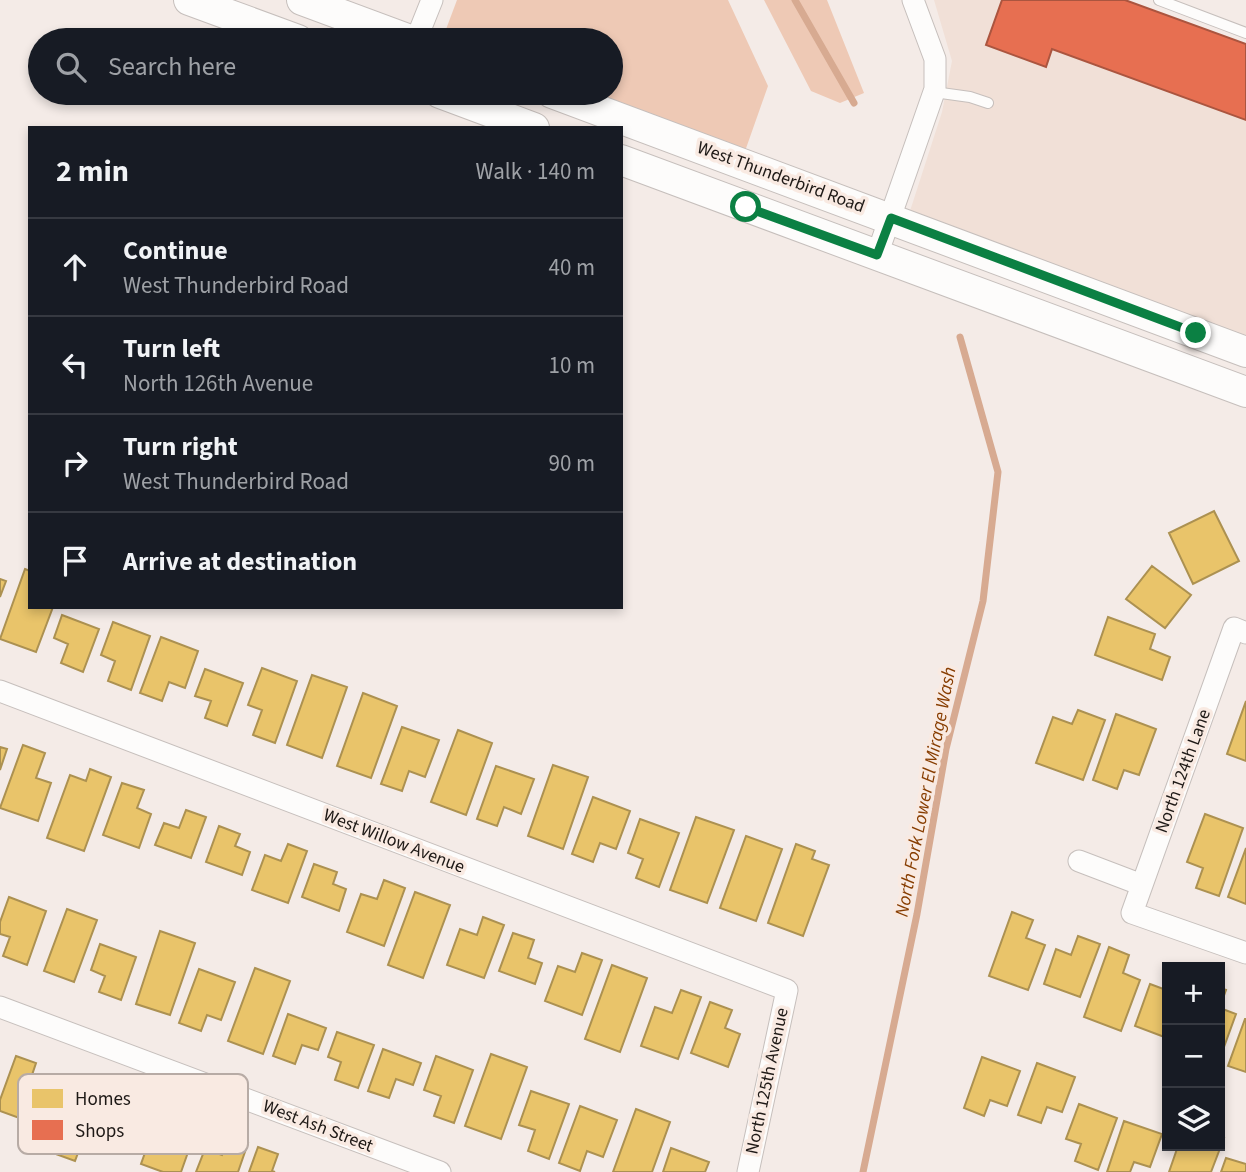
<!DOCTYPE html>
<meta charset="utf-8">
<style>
body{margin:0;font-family:"Source Sans 3",sans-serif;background:#20242c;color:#f1f3f6}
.controls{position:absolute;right:21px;bottom:21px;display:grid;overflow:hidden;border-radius:0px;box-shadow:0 4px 10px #0003}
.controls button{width:63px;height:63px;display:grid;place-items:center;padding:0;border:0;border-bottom:2px solid #363941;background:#171b24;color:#f1f3f6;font:35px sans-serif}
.stop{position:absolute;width:21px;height:21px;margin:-16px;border:5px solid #0b8043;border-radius:50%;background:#fff}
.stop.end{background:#0b8043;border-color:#fff;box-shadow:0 2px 7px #0008}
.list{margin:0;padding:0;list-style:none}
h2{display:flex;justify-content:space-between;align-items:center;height:91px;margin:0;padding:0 28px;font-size:30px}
h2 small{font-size:23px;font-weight:400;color:#9ea1a6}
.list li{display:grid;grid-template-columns:46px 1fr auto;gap:21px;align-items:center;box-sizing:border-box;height:98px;padding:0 28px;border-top:2px solid #363941}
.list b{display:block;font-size:26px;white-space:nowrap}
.list p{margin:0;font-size:23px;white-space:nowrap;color:#9ea1a6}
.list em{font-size:23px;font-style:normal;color:#9ea1a6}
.icon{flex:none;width:38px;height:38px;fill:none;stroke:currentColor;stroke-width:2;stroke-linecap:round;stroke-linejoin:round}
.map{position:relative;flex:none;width:1246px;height:1172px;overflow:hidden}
.search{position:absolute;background:#171b24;box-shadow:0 4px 10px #0003;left:28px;top:28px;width:595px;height:77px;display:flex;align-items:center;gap:18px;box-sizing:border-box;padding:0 24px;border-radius:38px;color:#9ea1a6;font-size:26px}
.panel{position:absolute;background:#171b24;box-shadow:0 4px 10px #0003;left:28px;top:126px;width:595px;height:483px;border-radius:0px}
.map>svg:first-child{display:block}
</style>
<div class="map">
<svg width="1246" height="1172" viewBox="0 0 1246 1172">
<rect width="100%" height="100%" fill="#f4ebe7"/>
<path fill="#f1e0d7" d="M934,0H1121L1246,44V345L910,211L942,112L952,61Z"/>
<path fill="#eec9b5" d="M457,0H728L768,86L744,154L578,93H611V40H442Z
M764,0H827L864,93L840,103L811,91Z"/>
<path fill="#e9c46a" stroke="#ac9151" stroke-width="2" d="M1214,511L1239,561L1193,584L1169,533Z
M1152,566L1191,595L1165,628L1126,599Z
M25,569L30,571V607H53L36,652L0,639Z
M0,579L6,581L0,597Z
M62,615L99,629L83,672L61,663L68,644L54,638Z
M1108,617L1155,634L1150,649L1170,657L1162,680L1095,655Z
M113,622L150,636L131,690L108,681L115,661L101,655Z
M161,637L198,651L185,688L169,682L162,701L140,693Z
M262,668L297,681L275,743L253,735L262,710L248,705Z
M205,669L243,683L227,726L205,718L211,701L195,696Z
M312,675L347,687L322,758L287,745Z
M363,693L397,706L371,778L337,766Z
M1246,701V761L1227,754Z
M1078,710L1105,720L1083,780L1036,763L1053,717L1072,724Z
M1116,714L1156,729L1139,775L1124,770L1117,789L1093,780Z
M402,727L439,740L425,777L409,771L402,791L381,784Z
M458,730L492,743L466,815L431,802Z
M23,745L45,753L36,778L51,783L38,821L0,808Z
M0,747L7,749L0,770Z
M553,765L588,777L563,849L528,836Z
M496,766L534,779L521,814L504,807L497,826L477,819Z
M90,769L111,777L84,851L47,838L70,775L86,781Z
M122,783L144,790L137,808L151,814L139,848L103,835Z
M593,797L630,811L616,849L600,843L593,862L572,854Z
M186,810L206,817L191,858L155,845L164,823L179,828Z
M1205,814L1243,828L1219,896L1196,888L1203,868L1187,862Z
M696,817L734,830L707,903L670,890Z
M640,819L679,833L659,887L636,878L643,859L628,853Z
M219,826L240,834L235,846L250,852L242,875L206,862Z
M746,836L782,849L756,921L720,908Z
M288,844L307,851L288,903L252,890L265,855L281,861Z
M796,844L815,851L812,859L829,865L803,936L768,923Z
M1246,848V904L1228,897Z
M314,864L337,872L333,884L346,889L339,911L302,897Z
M384,880L405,888L384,946L347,932L361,894L377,899Z
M415,892L450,905L423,978L388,965Z
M9,897L46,911L27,965L3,956L10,937L0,934V922Z
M67,909L97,920L74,982L44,971Z
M1012,912L1033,920L1026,938L1045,945L1028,990L989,976Z
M483,917L504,925L484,978L447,965L460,929L477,935Z
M160,931L195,943L170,1015L136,1004Z
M513,933L534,940L528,958L542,963L535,984L499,971Z
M1078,936L1100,944L1080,997L1044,984L1056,949L1071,955Z
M100,944L136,957L121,1000L99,992L105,976L91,970Z
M1109,947L1129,955L1123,973L1140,980L1121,1031L1084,1017Z
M582,953L602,960L582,1015L545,1001L558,966L575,972Z
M612,965L647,978L620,1052L585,1039Z
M255,968L290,981L263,1054L228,1041Z
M199,969L235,982L221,1020L207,1015L201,1031L179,1023Z
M1150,984L1166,990L1167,987V1038L1135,1026Z
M1220,988L1226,990L1220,1007Z
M681,990L701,997L678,1059L641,1046L655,1007L672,1013Z
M710,1002L732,1010L725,1028L740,1034L728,1067L691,1053Z
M1220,1008L1236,1014L1220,1058Z
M288,1014L326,1028L318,1050L302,1045L295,1064L273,1056Z
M1245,1019H1246V1072L1228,1066Z
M337,1032L374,1045L358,1088L335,1080L341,1062L328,1057Z
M383,1049L421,1063L413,1085L396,1079L389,1098L368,1091Z
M491,1054L527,1067L501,1139L465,1126Z
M16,1056L36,1063L30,1081L46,1087L33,1123L0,1111V1100Z
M436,1056L473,1070L454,1123L434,1116L441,1096L424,1090Z
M982,1057L1020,1071L1007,1106L990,1100L984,1116L964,1108Z
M1037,1063L1075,1077L1062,1112L1047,1107L1041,1123L1018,1115Z
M81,1080L102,1088L75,1161L39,1148L63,1085L77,1090Z
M531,1091L569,1104L549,1159L528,1151L535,1130L519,1125Z
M1079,1104L1117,1118L1098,1170L1075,1161L1081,1144L1066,1139Z
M580,1106L617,1120L603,1157L587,1151L580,1171L559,1163Z
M636,1109L670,1122L652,1172H613Z
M160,1111L183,1119L177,1136L192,1141L181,1172H163L141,1164Z
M1124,1121L1162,1134L1150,1167L1134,1162L1130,1172H1107Z
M229,1136L248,1143L238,1172H196L205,1149L222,1155Z
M1220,1137L1224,1138L1211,1172H1169L1178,1146H1220Z
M258,1147L278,1154L272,1171L275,1172H249Z
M671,1148L709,1162L705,1172H663Z
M1226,1158L1246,1164V1172H1221Z"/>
<path fill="#e76f51" stroke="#ab553f" stroke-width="2" d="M1002,0H1125L1246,44V120L1052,49L1046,67L986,45Z"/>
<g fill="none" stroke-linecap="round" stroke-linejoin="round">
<path stroke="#d7aa91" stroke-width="7" d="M795,0L854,103
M863,1172L917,914L946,749L983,601L998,472L960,337"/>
<g stroke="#c6bfbc" stroke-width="12">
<path id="lane" d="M1159,0L1246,33
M934,92L970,97L988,103"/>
</g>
<g stroke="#c6bfbc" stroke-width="23">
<path id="street" d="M416,40L432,0
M877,255L935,89V59L913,0
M1246,633L1234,628L1132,913L1246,953
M0,691L787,990L748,1172
M1079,861L1142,885
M0,1007L440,1172"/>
</g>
<g stroke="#c6bfbc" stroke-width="32">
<path id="secondary" d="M189,0L298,40
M302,0L410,40
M440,93L534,128
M552,93L1246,352
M621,160L1246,392"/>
</g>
<use href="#lane" stroke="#fdfcfb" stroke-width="10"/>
<use href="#street" stroke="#fdfcfb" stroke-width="21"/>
<use href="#secondary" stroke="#fdfcfb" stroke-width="30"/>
</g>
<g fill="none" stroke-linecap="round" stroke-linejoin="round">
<path stroke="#0b8043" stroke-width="9" d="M746,207L877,255L891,218L1196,333"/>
</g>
<g text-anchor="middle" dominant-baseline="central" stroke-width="7" stroke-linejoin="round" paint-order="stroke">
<g font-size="18" fill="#1e1916" stroke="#f9eae2">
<text transform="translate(781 177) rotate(20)">West Thunderbird Road</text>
<text transform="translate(1183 771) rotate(-70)">North 124th Lane</text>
<text transform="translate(394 841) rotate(21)">West Willow Avenue</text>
<text transform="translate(767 1081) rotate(-78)">North 125th Avenue</text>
<text transform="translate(318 1126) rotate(21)">West Ash Street</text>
</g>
<g font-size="19" font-style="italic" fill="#873d01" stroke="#f9eae2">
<text transform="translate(926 792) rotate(-79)">North Fork Lower El Mirage Wash</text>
</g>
</g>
<rect x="18" y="1074" width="230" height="80" rx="10" fill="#f9eae2" stroke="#b7aba5" stroke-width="2"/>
<rect x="32" y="1089" width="31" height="19" fill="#e9c46a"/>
<rect x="32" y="1120" width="31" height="20" fill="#e76f51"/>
<g font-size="19" fill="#1e1916">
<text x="75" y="1105">Homes</text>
<text x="75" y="1137">Shops</text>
</g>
</svg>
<div class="controls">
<button>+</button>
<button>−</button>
<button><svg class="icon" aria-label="layers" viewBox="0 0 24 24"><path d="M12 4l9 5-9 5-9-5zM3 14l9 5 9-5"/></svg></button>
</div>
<div class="stop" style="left:746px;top:207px"></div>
<div class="stop end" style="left:1196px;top:333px"></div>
<div class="search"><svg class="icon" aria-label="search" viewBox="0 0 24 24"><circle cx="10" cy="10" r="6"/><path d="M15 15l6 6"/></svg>Search here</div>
<section class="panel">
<h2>2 min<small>Walk · 140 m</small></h2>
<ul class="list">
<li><svg class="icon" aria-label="ahead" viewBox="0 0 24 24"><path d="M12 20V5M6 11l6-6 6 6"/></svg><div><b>Continue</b><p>West Thunderbird Road</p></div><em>40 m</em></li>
<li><svg class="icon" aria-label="left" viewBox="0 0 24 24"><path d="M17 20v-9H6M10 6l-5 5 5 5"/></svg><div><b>Turn left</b><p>North 126th Avenue</p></div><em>10 m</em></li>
<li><svg class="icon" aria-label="right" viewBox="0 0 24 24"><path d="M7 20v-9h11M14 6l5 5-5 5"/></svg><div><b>Turn right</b><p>West Thunderbird Road</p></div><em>90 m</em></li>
<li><svg class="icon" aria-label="arrive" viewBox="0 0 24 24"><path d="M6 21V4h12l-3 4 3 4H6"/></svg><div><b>Arrive at destination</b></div></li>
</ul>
</section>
</div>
